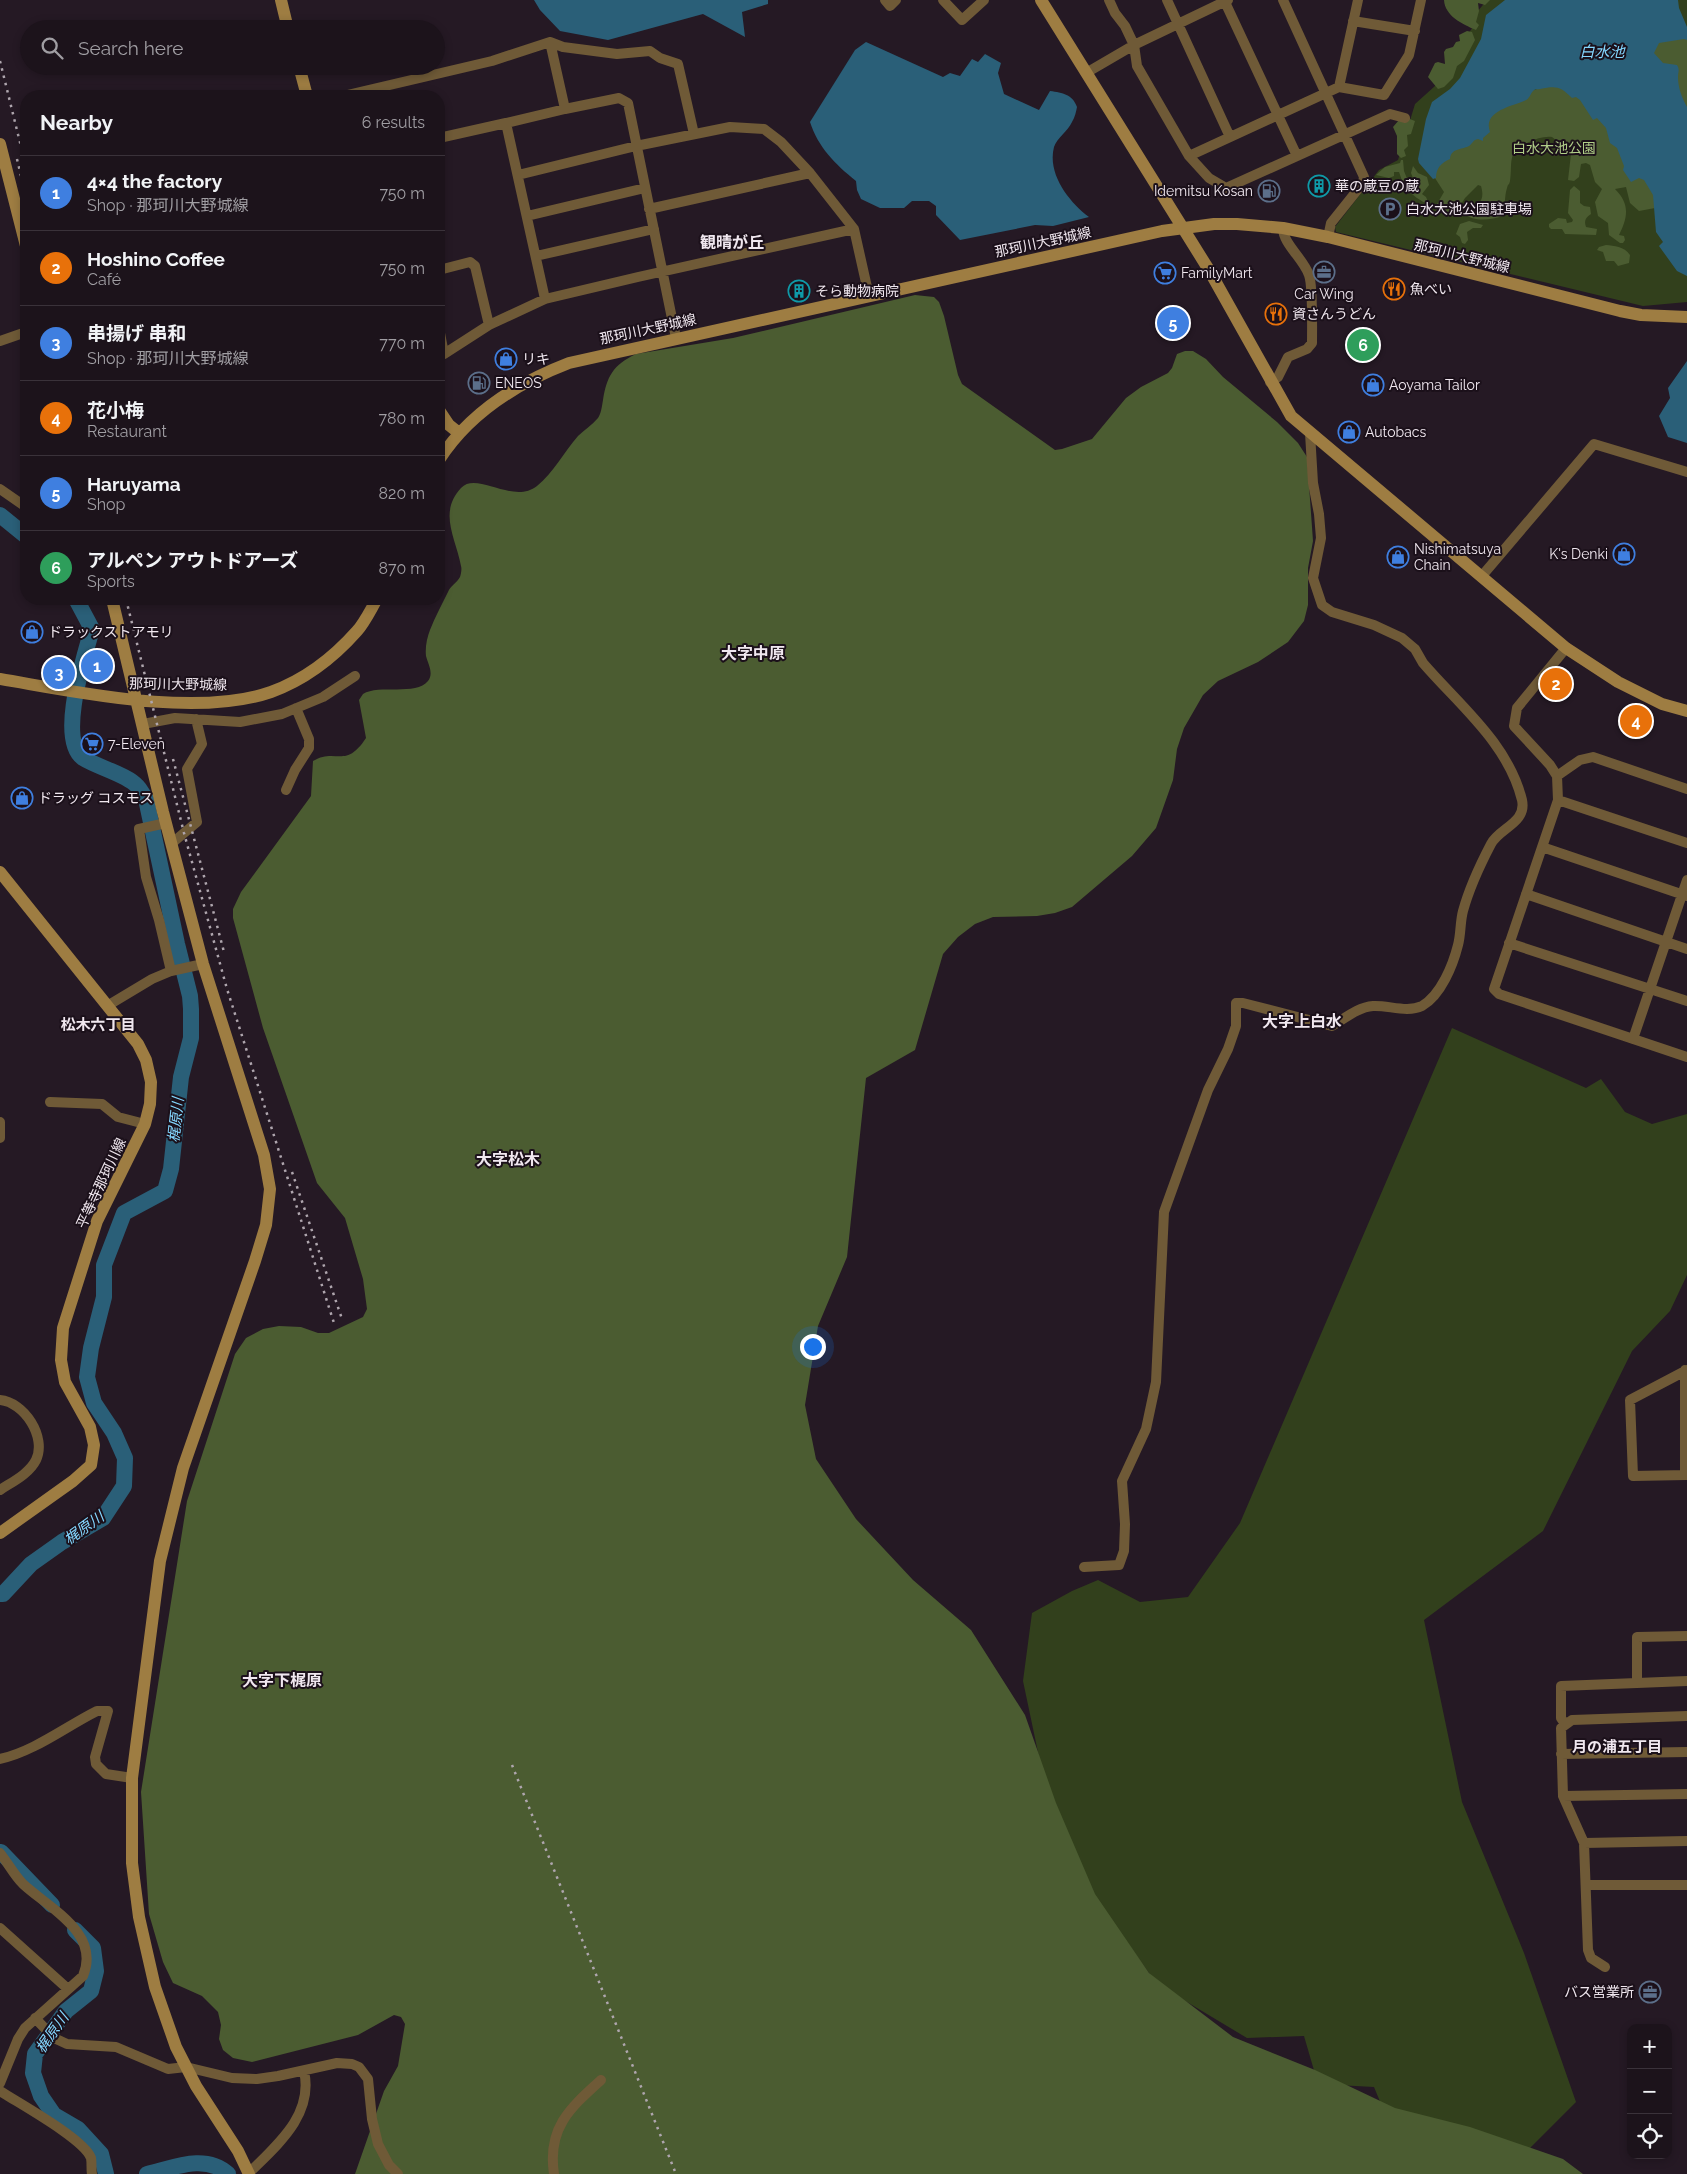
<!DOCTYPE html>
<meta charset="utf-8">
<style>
body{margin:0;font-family:Raleway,"Noto Sans JP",sans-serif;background:#292028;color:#f1f3f6}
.controls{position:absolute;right:15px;bottom:15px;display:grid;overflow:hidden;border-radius:10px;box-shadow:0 2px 8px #0003}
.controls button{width:45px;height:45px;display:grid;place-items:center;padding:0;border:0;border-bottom:1px solid #3a323a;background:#1c131b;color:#f1f3f6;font:25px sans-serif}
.you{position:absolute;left:812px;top:1346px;width:18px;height:18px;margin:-12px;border:4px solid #fff;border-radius:50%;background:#1a73e8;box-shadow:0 0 0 8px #1a73e833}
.badge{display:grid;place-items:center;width:32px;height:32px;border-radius:50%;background:#7c3aed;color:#fff;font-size:16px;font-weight:700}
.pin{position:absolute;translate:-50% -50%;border:2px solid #fff;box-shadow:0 1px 5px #0006}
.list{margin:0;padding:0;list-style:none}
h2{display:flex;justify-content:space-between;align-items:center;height:65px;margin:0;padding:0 20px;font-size:21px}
h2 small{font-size:16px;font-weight:400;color:#a09ea3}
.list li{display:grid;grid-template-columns:32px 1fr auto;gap:15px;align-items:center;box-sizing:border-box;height:75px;padding:0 20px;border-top:1px solid #3a323a}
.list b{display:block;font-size:19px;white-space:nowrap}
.list p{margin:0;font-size:16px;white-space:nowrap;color:#a09ea3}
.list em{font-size:16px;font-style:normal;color:#a09ea3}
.icon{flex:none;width:28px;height:28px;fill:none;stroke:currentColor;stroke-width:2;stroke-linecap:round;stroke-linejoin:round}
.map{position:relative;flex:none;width:1687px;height:2174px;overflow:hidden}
.search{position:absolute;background:#1c131b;box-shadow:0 2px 8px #0003;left:20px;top:20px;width:425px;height:55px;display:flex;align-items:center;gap:12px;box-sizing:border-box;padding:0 18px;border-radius:28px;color:#a09ea3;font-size:19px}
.panel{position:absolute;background:#1c131b;box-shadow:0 2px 8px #0003;left:20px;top:90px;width:425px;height:515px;border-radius:20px}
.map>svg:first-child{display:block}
</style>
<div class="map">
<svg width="1687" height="2174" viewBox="0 0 1687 2174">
<rect width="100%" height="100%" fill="#251924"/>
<path fill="#32401c" d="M1487,0H1687V302L1643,306L1336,232L1335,227L1379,170L1398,160L1415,104L1435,86L1474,25L1477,12Z
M1452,1028L1586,1088L1601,1079L1625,1112L1652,1124L1687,1114V1275L1670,1311L1632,1351L1543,1531L1424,1620L1462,1802L1524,1953L1576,2102L1504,2174H1410L1374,2087L1318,2084L1304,2036L1247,2038L1157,1984L1058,1847L1023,1681L1032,1613L1072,1591L1098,1580L1140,1602L1188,1597L1240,1523Z"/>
<path fill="#4b5c31" d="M1444,0H1490L1485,5L1478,3L1479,11L1476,22L1479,25L1476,30C1462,24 1445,16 1444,0Z
M1467,31L1472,32L1475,40L1464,61L1457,66L1453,78L1444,87L1438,89L1428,77L1435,63L1438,62L1445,64L1444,52L1446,49L1453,47L1456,42L1460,41L1459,35Z
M1687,35V117L1663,64L1652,56L1653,45L1661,39Z
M1558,85L1577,94L1598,115L1657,196L1655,208L1639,211L1630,203L1626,187L1615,189C1630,204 1628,217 1619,235L1624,236L1625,240L1623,243H1620L1609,235L1608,223L1598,216L1595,202L1602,189L1595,182L1590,165L1586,163L1581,164L1579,177L1574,181L1568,180L1571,154L1568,149L1552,137C1544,136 1536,139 1529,142C1506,152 1513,161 1510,181C1508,188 1509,181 1507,188C1504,197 1506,206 1502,216C1492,220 1473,222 1465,214L1467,209C1480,207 1485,199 1481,186L1478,185L1465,198L1456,212L1447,214L1439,211L1437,204L1444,192L1433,175L1434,166C1470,133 1507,89 1558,85Z
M1407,118L1415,121L1411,134L1407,135L1408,146L1404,150L1406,156L1401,158L1397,154V136L1393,127L1399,120Z
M1401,160H1403L1404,171L1408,181L1413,178L1411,173L1413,166L1418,173L1427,177L1429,185L1422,194L1426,197L1429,204C1421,203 1412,193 1405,189L1399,172H1394V176L1389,178L1376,175L1385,167L1400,163Z
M1574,186L1580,191V203L1584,206L1590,207L1591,214C1585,218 1584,221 1586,227L1597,229L1596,235L1565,234L1562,229H1551L1549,227V224L1558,218L1566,219L1567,223L1572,222L1573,220L1568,213L1570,190Z
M1469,221L1483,225L1481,228H1473L1467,232L1468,240L1465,244L1462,243L1460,237L1456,234L1460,224Z
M1606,245C1614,246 1624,246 1630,255L1629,263L1618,266L1614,261H1606L1603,252L1597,250L1599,247Z
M915,295L934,297L939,302L944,316L958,375L962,384L1055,450L1062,449L1092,439L1126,398L1141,387L1168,373L1172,368L1177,354L1185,351H1193L1206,359L1223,377L1277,422L1298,443L1307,457L1313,541L1308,568V605L1304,621L1288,642L1258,662L1218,681L1203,695L1184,728L1177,749L1173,780L1156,828L1132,856L1072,907L1055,913L1037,916L993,917L975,924L958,937L943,954L915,1050L866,1078L847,1257L818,1326L805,1405L816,1459L856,1519L913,1580L971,1630L1025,1715L1056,1803L1095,1894L1149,1973L1233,2037L1315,2070L1395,2108L1470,2127L1563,2159L1583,2174H355L384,2091L398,2066L405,2024L401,2017L394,2015L358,2035L252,2062L233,2058L223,2050L219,2039L221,2025L218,2012L202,1996L173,1983L163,1962L149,1914L141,1792L187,1501L235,1354L246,1338L263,1329L279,1326L301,1327L318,1333H329L363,1317L367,1309L363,1279L345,1218L317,1183L263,1028L233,918V909L241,892L311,796L313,761C336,747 345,770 366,738L359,700L363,694C379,684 416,696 428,681C434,673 428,664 426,656C425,647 427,638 430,630C435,617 442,604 448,592C450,586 457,583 460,577C461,574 462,569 461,566C456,538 438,513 461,488C477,471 513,505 537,486C553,473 564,452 578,436C584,430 592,425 598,418C601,414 602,406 603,400C607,376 613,365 636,354L733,338Z"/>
<path fill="#2a5f78" d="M534,0H768V4L742,12L745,37L703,14L608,40L560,31L540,10Z
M1505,0H1678L1679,8L1687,27V40L1684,39L1659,43L1654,53L1663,63L1677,65C1680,70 1678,72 1678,77C1678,88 1682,98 1687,107V276L1677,271L1659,246L1663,242L1656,232L1653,195L1644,180L1639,178L1631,182L1623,170L1624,166L1617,148L1610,143L1606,128L1597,118L1593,120L1580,100L1576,97L1572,98C1560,86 1556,86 1540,89C1535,90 1537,88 1533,91C1531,93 1529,99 1526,100C1515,106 1482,110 1490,132L1483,138V141L1478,139C1473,140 1473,143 1469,146C1461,150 1451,148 1450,159C1441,163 1436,168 1436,178L1433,179L1419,163L1418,159L1426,119L1432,102L1450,89L1460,78L1481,39L1486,15Z
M866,42L943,77L950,73L960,76L972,59L978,62L985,54L1001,63L998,73L1004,94L1039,110L1050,91C1063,93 1072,94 1077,107C1076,112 1075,117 1072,122C1068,131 1057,138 1054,147C1047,174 1069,202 1089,217L1053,226L1035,225L960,240L936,215V206L929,201H912L904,208H880L861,199L857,190L856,181C835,164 818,147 810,122L855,50Z
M1687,361V443L1668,437L1659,416L1670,398L1668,388Z"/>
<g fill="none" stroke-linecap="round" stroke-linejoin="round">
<path stroke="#2a5f78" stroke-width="16" d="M0,515L26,536
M0,1594H3L31,1564L62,1542L103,1518L124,1486L125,1458L114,1433L94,1403L87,1377L91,1348L104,1297V1265L124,1213L165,1191L171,1169L181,1077L191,1038V1009L190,996L177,944L146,799C143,795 141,790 137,786C128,775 97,767 83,758C57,739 85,655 92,629L76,599
M1,1852L52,1905
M75,1930L93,1948L96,1971L91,1991L66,2011L35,2054L33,2073L41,2096L54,2115L78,2129L101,2154L106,2174
M147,2174C173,2168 205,2153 228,2174"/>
<path stroke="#6f5a37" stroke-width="10" d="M885,0L890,6L896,0
M943,0L962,20L984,0
M1109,0L1115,13L1125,26L1134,45L1137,66L1189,156L1209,178L1226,188L1390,114L1405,118
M1167,0L1230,137
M1224,0L1297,156
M1283,0L1364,177L1363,183L1331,223L1328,237
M1353,21L1415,31
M550,42L563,47L617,54L650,51L660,58L678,64L694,134
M1086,73L1134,45L1228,0
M1339,87L1384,95L1409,55L1421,0
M343,96L492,61L550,42L565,109L619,98L628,103L676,338
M439,138L506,123
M1189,156L1339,87L1358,0
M518,175L636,146L730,127L764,129L781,142L810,173
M649,209L810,173L854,229
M527,216L645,188
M536,256L654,229
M439,270L470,262L475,266L489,325L545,299L638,277L854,229L869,296
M545,299L506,123L565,109
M439,328L444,354L489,325
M0,341L26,332
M1270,382L1278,377L1288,357L1307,349L1312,343C1312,330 1313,286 1309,275C1303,258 1283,244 1283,228
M0,489L26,507
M1481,577L1594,444L1687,472
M1566,648L1517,708L1514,726L1550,765L1557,776L1558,800L1494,989L1499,994L1687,1057
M143,724L175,718L240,722L282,714L323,697L355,676
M1557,776L1580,760L1593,757L1687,789
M286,790L295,770L309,748V739L296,708
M1558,800L1687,843
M166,823L139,829L146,877L159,920L171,971
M171,844L197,822L187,769L202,744L196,719
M1542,847L1687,896
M1526,894L1687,949
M1509,943L1687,1001
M107,1006L152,979L171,971L203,964
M1633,1039L1687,880
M50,1102L102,1104L118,1117L145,1124
M0,1122V1138
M1685,1370V1475
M1687,1370L1630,1400L1633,1476L1687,1475
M0,1400C24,1402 47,1437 36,1460C29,1474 12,1482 0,1490
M1084,1567L1119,1565L1124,1551L1125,1524L1122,1481L1146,1429L1156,1382L1164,1212L1208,1090L1228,1049L1236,1026V1003H1243L1332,1026C1344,1019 1358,1007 1373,1006C1388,1005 1407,1013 1422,1006C1441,995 1453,965 1458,945C1461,934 1460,922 1463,911C1469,889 1480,865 1491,844C1499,828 1527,823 1522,800C1508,743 1459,705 1423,663L1415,649L1402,638L1374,625L1332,612L1322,605L1313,578L1321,538L1319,514L1313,483L1310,433
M1637,1683L1687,1681
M1565,1724L1561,1718V1686L1637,1683V1637L1687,1636
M1561,1754L1687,1752
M0,1759C35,1751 65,1727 97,1711H108L95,1757L96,1764L106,1774L132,1778
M1563,1796L1687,1794
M1584,1843L1687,1841
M0,1853C8,1863 14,1875 23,1884C49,1908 101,1933 83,1976L25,2028L18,2039L0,2083
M1586,1885H1687
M0,1928L68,1989
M1605,1967L1591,1958L1588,1950L1584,1843L1563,1796L1561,1728L1572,1720L1687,1716
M35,2018L54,2038L67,2044L116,2047L168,2069L186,2067L232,2078L257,2079L278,2076L337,2063L352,2064L359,2067L368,2079L372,2119L378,2144L389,2165L398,2174
M0,2091C20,2104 84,2139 91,2158C92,2163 91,2169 92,2174
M249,2173C277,2145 314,2115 304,2071
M554,2174C547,2128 570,2108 601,2080"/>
<path stroke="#9e7d42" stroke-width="12" d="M281,0L288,29
M1041,0L1209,270L1291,416L1566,648L1618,682L1662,704L1687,711
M299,66L307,96
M0,144L26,246
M439,410L449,425L459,433
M439,460C470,412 517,383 569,363L1162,231L1214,224H1237L1283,228L1328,237L1620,311L1641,315L1687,317
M112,599L163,812L203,964L264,1155L270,1189L266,1225L255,1261L183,1468L160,1561L132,1778V1863L139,1917L155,1987L176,2047L196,2086L238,2151L249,2174
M0,679C78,692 196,718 271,692C304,680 334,657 357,631C365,622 371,609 377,599
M0,872L138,1044L146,1060L151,1082L150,1104L145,1124L97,1221L63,1328L61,1360L65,1382L90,1427L94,1445L91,1465L73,1481L0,1533"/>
<path stroke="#afa6ae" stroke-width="2.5" stroke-dasharray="2.5 5" stroke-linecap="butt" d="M0,61L26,167
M17,159L26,197
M126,599L184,833L227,989L334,1323
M173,759L224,952
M292,1172L342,1319
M512,1765L676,2174"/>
</g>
<defs>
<g id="building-ring" transform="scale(1.125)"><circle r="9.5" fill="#1b101a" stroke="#0f9aa8" stroke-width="1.5"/><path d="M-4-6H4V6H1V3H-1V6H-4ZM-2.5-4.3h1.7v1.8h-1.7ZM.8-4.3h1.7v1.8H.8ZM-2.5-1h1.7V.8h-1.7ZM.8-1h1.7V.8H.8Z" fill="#0f9aa8"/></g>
<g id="fuel-ring" transform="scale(1.125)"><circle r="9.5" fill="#1b101a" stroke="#5c6f8a" stroke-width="1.5"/><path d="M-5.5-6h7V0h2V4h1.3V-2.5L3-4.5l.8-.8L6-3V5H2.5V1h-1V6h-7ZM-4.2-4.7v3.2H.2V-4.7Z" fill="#5c6f8a"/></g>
<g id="parking-ring" transform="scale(1.125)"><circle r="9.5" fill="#1b101a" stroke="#5c6f8a" stroke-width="1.5"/><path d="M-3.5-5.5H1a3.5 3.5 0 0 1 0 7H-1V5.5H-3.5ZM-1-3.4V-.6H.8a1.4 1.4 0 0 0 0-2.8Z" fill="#5c6f8a"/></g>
<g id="office-ring" transform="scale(1.125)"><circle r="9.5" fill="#1b101a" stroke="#5c6f8a" stroke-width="1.5"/><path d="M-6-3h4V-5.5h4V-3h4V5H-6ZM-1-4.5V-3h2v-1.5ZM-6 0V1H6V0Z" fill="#5c6f8a"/></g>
<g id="supermarket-ring" transform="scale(1.125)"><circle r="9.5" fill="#1b101a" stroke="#3f7fe0" stroke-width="1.5"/><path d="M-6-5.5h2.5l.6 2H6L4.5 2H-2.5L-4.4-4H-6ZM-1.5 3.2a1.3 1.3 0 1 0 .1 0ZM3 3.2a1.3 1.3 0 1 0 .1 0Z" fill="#3f7fe0"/></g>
<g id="restaurant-ring" transform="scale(1.125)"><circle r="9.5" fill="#1b101a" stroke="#e8710a" stroke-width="1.5"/><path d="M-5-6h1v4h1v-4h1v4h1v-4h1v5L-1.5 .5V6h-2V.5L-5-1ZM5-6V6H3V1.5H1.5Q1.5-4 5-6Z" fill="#e8710a"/></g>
<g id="shop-ring" transform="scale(1.125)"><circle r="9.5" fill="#1b101a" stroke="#3f7fe0" stroke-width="1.5"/><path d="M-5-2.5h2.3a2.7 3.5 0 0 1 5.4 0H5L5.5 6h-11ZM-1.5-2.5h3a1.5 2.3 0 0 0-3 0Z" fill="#3f7fe0"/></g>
</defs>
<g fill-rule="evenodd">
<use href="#building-ring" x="1319" y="186"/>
<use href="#fuel-ring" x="1269" y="191"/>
<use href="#parking-ring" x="1390" y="209"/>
<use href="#office-ring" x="1324" y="272"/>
<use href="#supermarket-ring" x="1165" y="273"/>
<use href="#restaurant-ring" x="1394" y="289"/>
<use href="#building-ring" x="799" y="291"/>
<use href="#restaurant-ring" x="1276" y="314"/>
<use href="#shop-ring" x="506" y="359"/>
<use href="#fuel-ring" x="479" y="383"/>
<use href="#shop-ring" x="1373" y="385"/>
<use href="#shop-ring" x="1349" y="432"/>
<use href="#shop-ring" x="1624" y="554"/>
<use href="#shop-ring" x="1398" y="557"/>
<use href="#shop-ring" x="32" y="632"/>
<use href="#supermarket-ring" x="92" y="744"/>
<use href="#shop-ring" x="22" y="798"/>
<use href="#office-ring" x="1650" y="1992"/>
</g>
<g text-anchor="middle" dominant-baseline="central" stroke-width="4" stroke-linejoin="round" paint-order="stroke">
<g font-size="14" fill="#b0ce88" stroke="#1b101a">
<text x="1554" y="148">白水大池公園</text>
</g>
<g font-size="14" fill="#f0e7ef" stroke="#1b101a" text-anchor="start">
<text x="1335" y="186">華の蔵豆の蔵</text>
<text x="1253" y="191" text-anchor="end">Idemitsu Kosan</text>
<text x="1406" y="209">白水大池公園駐車場</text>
<text x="1181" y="273">FamilyMart</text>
<text x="1410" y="289">魚べい</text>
<text x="815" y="291">そら動物病院</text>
<text x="1324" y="294" text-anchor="middle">Car Wing</text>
<text x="1292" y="314">資さんうどん</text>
<text x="522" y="359">リキ</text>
<text x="495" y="383">ENEOS</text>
<text x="1389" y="385">Aoyama Tailor</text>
<text x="1365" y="432">Autobacs</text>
<text x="1414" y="549">Nishimatsuya<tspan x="1414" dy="16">Chain</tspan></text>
<text x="1608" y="554" text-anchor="end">K's Denki</text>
<text x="48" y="632">ドラックストアモリ</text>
<text x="108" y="744">7-Eleven</text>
<text x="38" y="798">ドラッグ コスモス</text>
<text x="1634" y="1992" text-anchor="end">バス営業所</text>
</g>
<g font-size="14" fill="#f0e7ef" stroke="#1b101a">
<text transform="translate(1043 242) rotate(-12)">那珂川大野城線</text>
<text transform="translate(1462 256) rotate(14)">那珂川大野城線</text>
<text transform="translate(648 329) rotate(-12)">那珂川大野城線</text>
<text transform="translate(178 684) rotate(1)">那珂川大野城線</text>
<text transform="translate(101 1183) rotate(-65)">平等寺那珂川線</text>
</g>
<g font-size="15" font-style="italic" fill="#84d7ff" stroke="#1b101a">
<text x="1602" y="52">白水池</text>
<text transform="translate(176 1120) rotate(-84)">梶原川</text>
<text transform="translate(84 1528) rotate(-36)">梶原川</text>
<text transform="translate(52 2033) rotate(-55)">梶原川</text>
</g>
<g font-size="15" font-weight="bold" fill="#f0e7ef" stroke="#1b101a">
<text x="98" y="1025">松木六丁目</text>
<text x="1617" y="1747">月の浦五丁目</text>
</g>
<g font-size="16" font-weight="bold" fill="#f0e7ef" stroke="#1b101a">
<text x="732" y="242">観晴が丘</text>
<text x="753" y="653">大字中原</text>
<text x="1302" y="1021">大字上白水</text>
<text x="508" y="1159">大字松木</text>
<text x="282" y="1680">大字下梶原</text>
</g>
</g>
</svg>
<div class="controls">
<button>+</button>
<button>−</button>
<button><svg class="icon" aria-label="locate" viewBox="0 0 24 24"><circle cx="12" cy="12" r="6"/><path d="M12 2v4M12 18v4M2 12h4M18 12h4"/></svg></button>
</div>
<div class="you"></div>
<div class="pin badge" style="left:97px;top:666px;background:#3f7fe0">1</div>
<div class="pin badge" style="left:1556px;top:684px;background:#e8710a">2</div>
<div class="pin badge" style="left:59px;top:673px;background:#3f7fe0">3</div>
<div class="pin badge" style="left:1636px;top:721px;background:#e8710a">4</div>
<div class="pin badge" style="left:1173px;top:323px;background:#3f7fe0">5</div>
<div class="pin badge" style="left:1363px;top:345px;background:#2e9e5b">6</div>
<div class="search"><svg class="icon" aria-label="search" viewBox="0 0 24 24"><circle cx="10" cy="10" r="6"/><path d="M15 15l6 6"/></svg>Search here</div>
<section class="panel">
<h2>Nearby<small>6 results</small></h2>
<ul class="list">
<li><span class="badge" style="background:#3f7fe0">1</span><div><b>4×4 the factory</b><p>Shop · 那珂川大野城線</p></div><em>750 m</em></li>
<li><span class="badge" style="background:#e8710a">2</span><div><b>Hoshino Coffee</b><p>Café</p></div><em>750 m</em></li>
<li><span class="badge" style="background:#3f7fe0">3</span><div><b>串揚げ 串和</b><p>Shop · 那珂川大野城線</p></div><em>770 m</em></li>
<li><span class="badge" style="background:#e8710a">4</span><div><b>花小梅</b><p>Restaurant</p></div><em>780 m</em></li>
<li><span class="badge" style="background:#3f7fe0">5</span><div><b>Haruyama</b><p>Shop</p></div><em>820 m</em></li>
<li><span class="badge" style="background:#2e9e5b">6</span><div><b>アルペン アウトドアーズ</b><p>Sports</p></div><em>870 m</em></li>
</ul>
</section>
</div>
